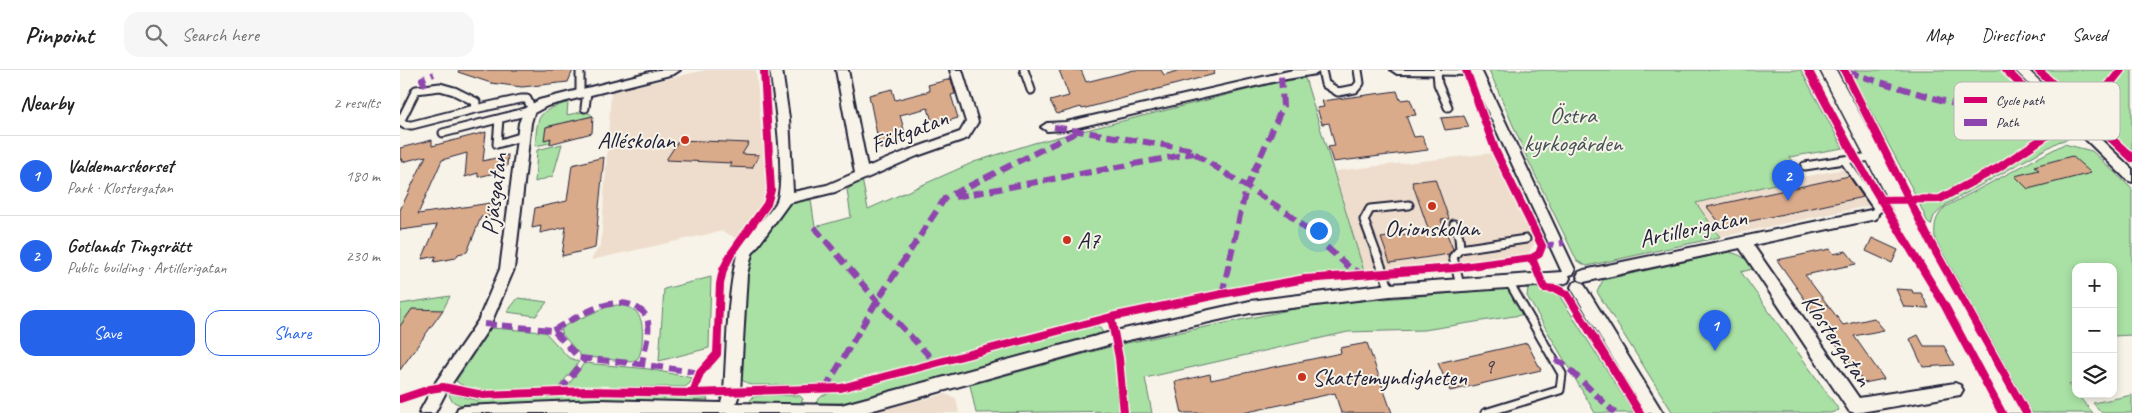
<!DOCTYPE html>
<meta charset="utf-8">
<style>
body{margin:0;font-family:Caveat,sans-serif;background:#f6f6f6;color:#222}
.controls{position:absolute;right:15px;bottom:15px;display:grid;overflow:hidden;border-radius:10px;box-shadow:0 2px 8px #0003}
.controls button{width:45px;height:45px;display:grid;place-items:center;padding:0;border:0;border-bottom:1px solid #e0e0e0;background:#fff;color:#222;font:25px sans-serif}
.you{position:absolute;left:918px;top:160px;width:18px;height:18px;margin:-12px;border:4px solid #fff;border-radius:50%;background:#1a73e8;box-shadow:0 0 0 8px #1a73e833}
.badge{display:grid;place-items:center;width:32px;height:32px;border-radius:50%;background:#2563eb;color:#fff;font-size:16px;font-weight:700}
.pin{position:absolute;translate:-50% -41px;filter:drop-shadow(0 1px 2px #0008)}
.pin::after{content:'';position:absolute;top:26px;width:18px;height:15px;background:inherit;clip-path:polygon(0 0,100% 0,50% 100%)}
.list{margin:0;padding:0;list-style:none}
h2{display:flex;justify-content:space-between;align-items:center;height:65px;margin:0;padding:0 20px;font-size:21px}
h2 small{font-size:16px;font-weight:400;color:#767676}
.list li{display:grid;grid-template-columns:32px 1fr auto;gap:15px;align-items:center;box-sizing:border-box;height:80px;padding:0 20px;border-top:1px solid #e0e0e0}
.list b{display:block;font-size:19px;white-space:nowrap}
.list p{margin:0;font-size:16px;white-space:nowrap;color:#767676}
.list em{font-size:16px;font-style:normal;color:#767676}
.actions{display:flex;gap:10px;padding:15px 20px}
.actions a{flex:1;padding:11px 0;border:1px solid #2563eb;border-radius:15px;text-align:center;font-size:18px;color:#2563eb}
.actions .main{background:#2563eb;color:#fff}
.icon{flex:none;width:28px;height:28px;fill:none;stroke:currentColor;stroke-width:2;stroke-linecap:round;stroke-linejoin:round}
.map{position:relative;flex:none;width:1732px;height:343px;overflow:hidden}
header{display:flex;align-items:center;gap:30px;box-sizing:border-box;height:70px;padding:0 25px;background:#fff;border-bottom:1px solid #e0e0e0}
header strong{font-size:24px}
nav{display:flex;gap:28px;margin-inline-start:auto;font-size:18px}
.search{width:350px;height:45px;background:#f6f6f6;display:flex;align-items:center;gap:12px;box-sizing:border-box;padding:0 18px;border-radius:15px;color:#767676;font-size:19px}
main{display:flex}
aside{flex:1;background:#fff}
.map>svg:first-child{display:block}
</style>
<header>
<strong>Pinpoint</strong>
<div class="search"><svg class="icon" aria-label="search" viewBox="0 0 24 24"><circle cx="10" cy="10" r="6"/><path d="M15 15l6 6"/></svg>Search here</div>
<nav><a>Map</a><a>Directions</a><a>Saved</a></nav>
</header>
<main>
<aside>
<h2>Nearby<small>2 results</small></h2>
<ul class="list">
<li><span class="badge">1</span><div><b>Valdemarskorset</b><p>Park · Klostergatan</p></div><em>180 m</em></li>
<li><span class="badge">2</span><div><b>Gotlands Tingsrätt</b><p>Public building · Artillerigatan</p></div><em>230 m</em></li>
</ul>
<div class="actions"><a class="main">Save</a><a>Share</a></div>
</aside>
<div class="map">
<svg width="1732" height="343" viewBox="0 0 1732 343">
<rect width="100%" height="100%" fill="#f7f3e8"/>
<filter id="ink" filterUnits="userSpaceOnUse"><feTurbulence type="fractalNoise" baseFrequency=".02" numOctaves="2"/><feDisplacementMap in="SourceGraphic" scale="10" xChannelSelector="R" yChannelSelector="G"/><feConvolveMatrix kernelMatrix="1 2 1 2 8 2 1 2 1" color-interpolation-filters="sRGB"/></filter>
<g filter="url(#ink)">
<path fill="#edc" d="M305,0H356L367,118L362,135L336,168L322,161L191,190L201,174L211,22Z
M1093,83L1136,171L1128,184L964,201L934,101Z
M1454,97L1477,134L1320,167L1296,133L1403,107Z
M545,324L556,328L559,343H468Z"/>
<path fill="#a9e0a4" stroke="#668170" d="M1089,0H1401L1443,78L1389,87L1403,107L1296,133L1320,167L1187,196L1177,191L1128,90Z
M1455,0H1601L1670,68L1658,72L1547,134L1534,146L1531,155L1528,153L1515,124L1452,6Z
M1641,0H1732V85Z
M905,8L964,201L903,205L707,244L442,314L351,315L340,309L348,201L353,179L390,131L411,130L415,157L451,147L447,120L462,109L468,139L574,92L634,73L875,13Z
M168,32L167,45L186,41L193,46L146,57L145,70L150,68V73L135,76C138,44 136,43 168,32Z
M162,74L153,106L135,112L137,80Z
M1664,74L1692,81L1732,119V265L1713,266V197H1676V313L1669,315L1693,343H1632L1535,169C1534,154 1535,148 1545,137Z
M1328,182C1340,184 1347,188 1353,199L1341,202L1439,340L1431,343H1273L1197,222L1203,210Z
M311,207L309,278L259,291L264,219Z
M1136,215L1139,220L1157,222L1234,343H1195L1127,226L1128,218Z
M1111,218L1127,244L1024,260L948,262L745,308L752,343H728L727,341L576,343L570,315L717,275L914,235Z
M50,226L43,240L0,256V234Z
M118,228L147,232L136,246L107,242Z
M217,235C227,236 236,238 240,248C244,254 243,282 238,288C236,290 234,290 231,292L181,286L161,263V260L166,255L206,237Z
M689,256L700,258L703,263L443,333H415L422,326L430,323Z
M91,258L145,262L168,287L179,292L158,318C134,319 73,327 56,311Z
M184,293L249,299L292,308L290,313L285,317H167Z
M49,323L75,330L172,325L300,328H307L308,330L303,334L174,332L72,336C62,335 50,335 49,323Z
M369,325L400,326L403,329L401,333L395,334H352L350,331L353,327Z
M1732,325V343H1702L1693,333Z"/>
<path fill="#daab8b" stroke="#22223b" d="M59,0H173L168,12L122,17L91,13L58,2Z
M659,0H681L686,12L734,0H761L764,5L780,0H814L815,4L682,39L681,37L657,44L650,31L669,26Z
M551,9L555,24L551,25L558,48L533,55L528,38L500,45L507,71L480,79L469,25L492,19L495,30L530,21L528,15Z
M997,21L1000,30L1010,29L1016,45L1006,46L1014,67L1022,66L1028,80L933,92L928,77L935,76L929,53L922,54L917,38L924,37L922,31Z
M193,46L192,63L150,74L151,68L144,70L146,57Z
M1064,46L1069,57L1045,60L1041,48Z
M86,62L83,91L108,85L107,96L100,98L99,102L78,107V103L65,107L67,83L42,90L18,144L97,132L90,146L81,147L67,182L58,184L56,188L34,192L36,186L22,189L37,155L0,160V140L26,86L2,92L3,89L0,90V78L32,70V76Z
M279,70L349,73L342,84L359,85L352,98L330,97L332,93L266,90Z
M1672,86L1691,103L1628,119L1615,106L1639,100L1634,96Z
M204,87L195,178L162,186L166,157L140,163L141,156L132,158L135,138L167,131L172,95Z
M1449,106L1463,127L1323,157L1307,137Z
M1035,109L1049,149L1041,150L1053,179L1049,184L990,193L981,168L1029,161L1012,112Z
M1472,168L1498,180L1492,193L1466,181Z
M1430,179L1434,184L1446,181L1456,194L1405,205L1443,255L1474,248L1484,260L1454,266L1484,309L1464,313L1377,190Z
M1496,219L1512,220L1513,223H1521L1529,238L1504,237Z
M12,239L43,240L0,300V256Z
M1518,265L1524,276H1544L1554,295L1523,297L1510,269Z
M967,273L992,343H941L935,323L843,343H782L775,312L810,304L811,310L941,283L940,278Z
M1127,273L1141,300L1050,321L1038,293Z"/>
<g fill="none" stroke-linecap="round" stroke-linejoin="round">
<g stroke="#22223b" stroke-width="11">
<path id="service" d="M180,0V24
M624,0L631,20
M922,0L925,14L938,22L955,19L960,13L958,0
M1037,1L1038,14L1048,37
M40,17L54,21L76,32L75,39L12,55H5L0,52L16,20Z
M185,38L187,22
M75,39L121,29H127L132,39
M99,49L97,74L124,66
M43,63L129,41
M1444,90L1473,87
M1405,96L1444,90L1478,139L1471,145
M1054,154L1059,167L1060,179
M1060,215L1053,187L1060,179L1126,169
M990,220L964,150L970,139L1009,135
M1085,343L1160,320L1162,304L1109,212"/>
</g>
<g stroke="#22223b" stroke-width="4">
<path id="minor" d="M258,0H280L274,4L147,36L134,43L131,53L114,199L89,258L46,322L35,343H19L36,312L78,251L100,199L119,53L125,38L139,30Z
M370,0H382L389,48L393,122L427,115L455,103L436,0H448L467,97L509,80L560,62L566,52L550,0H562L578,52L568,68L517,86L435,122L389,133L352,184L347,204L340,322L336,333L441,335L715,261L850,231L990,214L1162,202L1071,5L997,4L991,0H1081L1175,200L1173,204L1169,205L1170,208L1168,212L1163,214L990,226L850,243L715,273L463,343H56L58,338L64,336L198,330L321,333L324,322C327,279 327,226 337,185C342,167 366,149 376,133C387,113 374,25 370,0Z
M893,0H922L916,4L881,10L666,60L647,61L641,57L647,53L666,52Z
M1615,0H1628L1732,99V112L1727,110Z
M1471,140L1476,141L1478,145L1476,149L1353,175L1459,328L1555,313L1560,315L1563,320L1560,325L1455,343L1449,341L1340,178L1184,212L1179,210L1177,206L1179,202L1184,200Z
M1178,211L1183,213L1263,343H1246L1173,221L1171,217L1173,213Z"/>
</g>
<g stroke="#22223b" stroke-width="3">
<path id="secondary" d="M1420,0H1436L1621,343H1599Z"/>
</g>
<use href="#service" stroke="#f7f3e8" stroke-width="7"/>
<use href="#minor" fill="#f7f3e8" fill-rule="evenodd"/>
<use href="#secondary" fill="#f7f3e8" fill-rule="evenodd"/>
<path stroke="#8e44ad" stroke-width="6" stroke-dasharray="12 6" stroke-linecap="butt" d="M1447,2L1651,63
M25,16L22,9L34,4
M654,57L788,79L889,144L948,196L961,203
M555,127L794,83
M414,157L477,231L535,292
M1142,176L1164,173
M822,224L846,119L883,36L881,6
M84,254L153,260L179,288L240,294L300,303
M153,260C176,248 214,221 239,239C244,242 247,246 248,252C250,265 244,281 242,294
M1155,290L1163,293L1215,343
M425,319L477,231L545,128L679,61
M160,321L185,289"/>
<g stroke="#f7f3e8" stroke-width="11">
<path id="cycleway" d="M1066,0L1096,82L1142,176L1139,184L1132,188
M1408,0L1456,89L1545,236L1602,343
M1444,0L1533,177L1626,343
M1606,0L1656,50
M1638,0L1732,88
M1480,130L1540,129L1598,98L1651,63L1657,55L1656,50L1679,44L1709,15L1721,0
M711,247L719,288L724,343
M293,323L300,303L317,284L320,214L323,200L331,184L367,134L371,120L364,0
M0,329L30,319L43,317L83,325L187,321L293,323L441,318L711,247L822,224L905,209L1054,198L1132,188L1144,218L1156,219L1167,224L1240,343"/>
</g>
<use href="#cycleway" stroke="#d6006c" stroke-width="8"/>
</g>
</g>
<g fill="#c8321e" stroke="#f7f3e8" stroke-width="2">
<circle cx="285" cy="70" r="5"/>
<circle cx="1032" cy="136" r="5"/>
<circle cx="667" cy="170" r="5"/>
<circle cx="902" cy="307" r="5"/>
</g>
<g text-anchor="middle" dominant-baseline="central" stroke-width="4" stroke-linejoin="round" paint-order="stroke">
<g font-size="21" fill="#50444f">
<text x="1089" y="296">9</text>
</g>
<g font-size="24" fill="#445255" stroke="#f7f3e8">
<text x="1173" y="45">Östra<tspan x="1173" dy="28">kyrkogården</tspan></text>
</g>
<g font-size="24" fill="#22223b" stroke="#f7f3e8">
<text transform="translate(509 61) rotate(-21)">Fältgatan</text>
<text transform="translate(94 124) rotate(-83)">Pjäsgatan</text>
<text transform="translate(1293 158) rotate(-12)">Artillerigatan</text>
<text transform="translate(1437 270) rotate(56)">Klostergatan</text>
</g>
<g font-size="24" fill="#22223b" stroke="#f7f3e8" text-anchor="start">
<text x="275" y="70" text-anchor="end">Alléskolan</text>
<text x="1032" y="158" text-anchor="middle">Orionskolan</text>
<text x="677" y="170">A7</text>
<text x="912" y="307">Skattemyndigheten</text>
</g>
</g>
<rect x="1554" y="12" width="166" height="58" rx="8" fill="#f7f3e8" stroke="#b7b4b4" stroke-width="1"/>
<rect x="1564" y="27" width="23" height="6" fill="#d6006c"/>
<rect x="1564" y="49" width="23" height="7" fill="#8e44ad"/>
<g font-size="14" fill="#22223b">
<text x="1596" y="35">Cycle path</text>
<text x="1596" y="57">Path</text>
</g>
</svg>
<div class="controls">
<button>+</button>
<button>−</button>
<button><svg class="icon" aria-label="layers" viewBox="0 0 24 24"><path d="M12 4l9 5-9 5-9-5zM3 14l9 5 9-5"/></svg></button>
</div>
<div class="you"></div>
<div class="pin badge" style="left:1315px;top:281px">1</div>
<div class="pin badge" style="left:1388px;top:131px">2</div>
</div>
</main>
